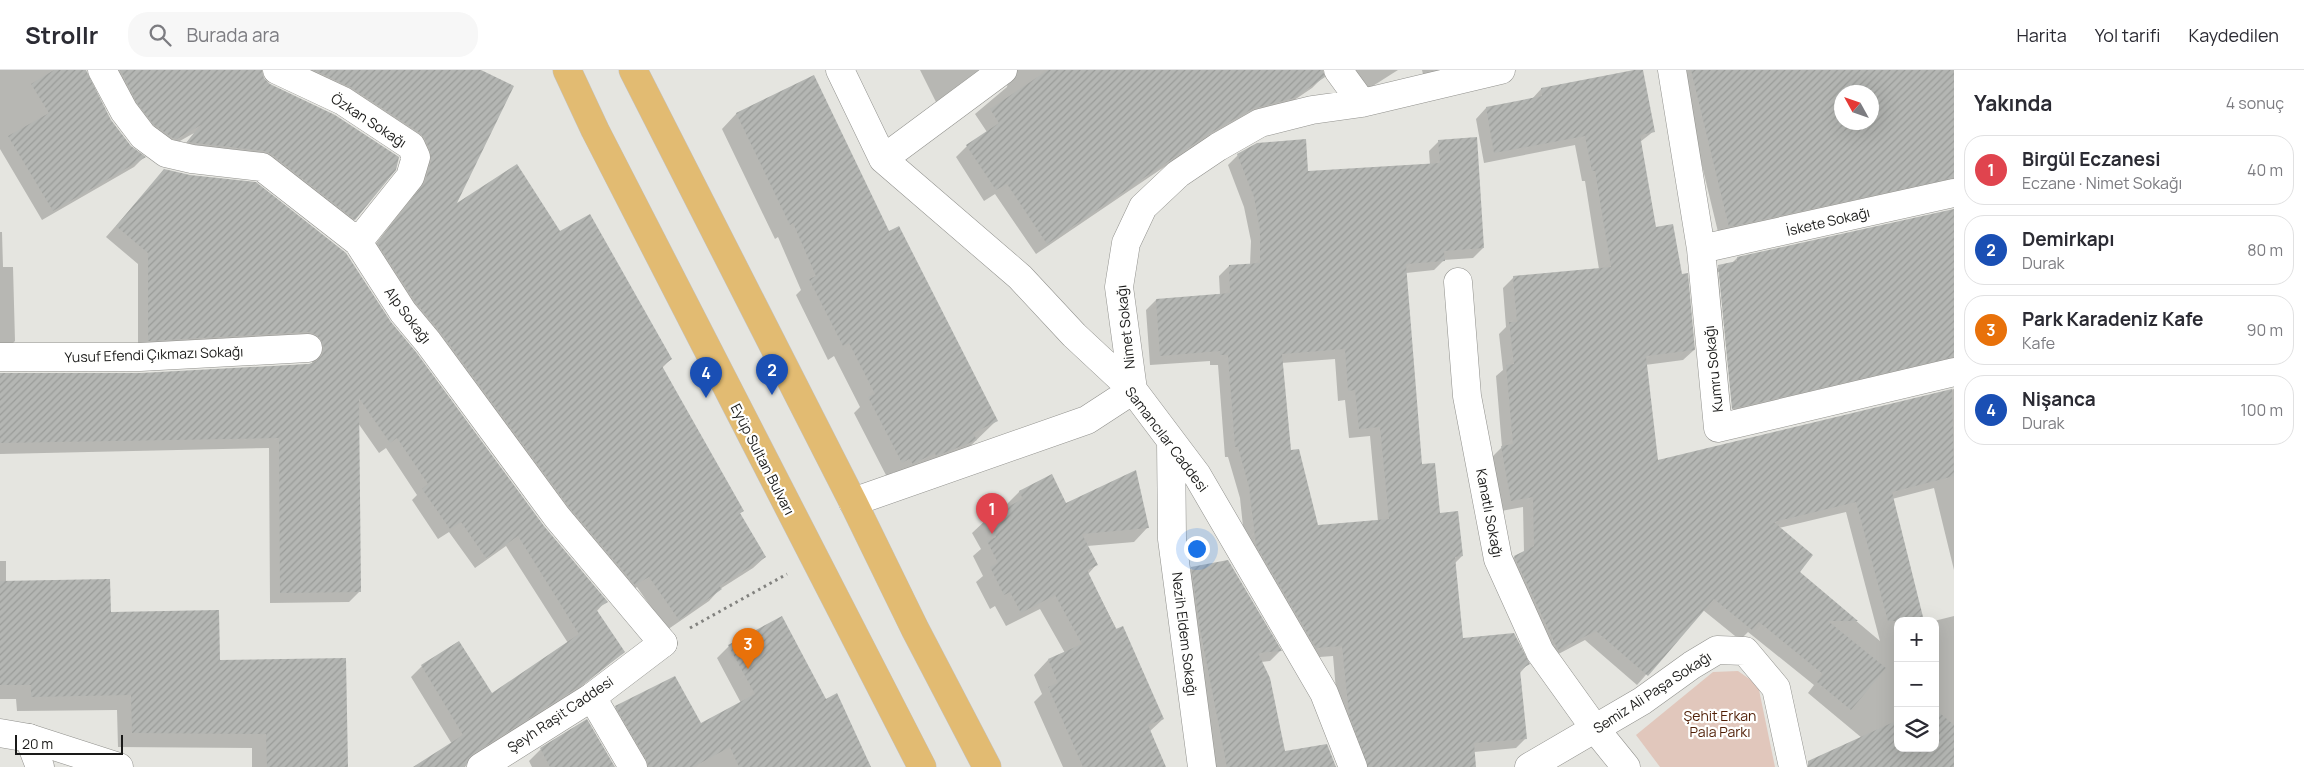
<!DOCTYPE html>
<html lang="tr">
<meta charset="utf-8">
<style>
body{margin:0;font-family:Manrope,sans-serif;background:#f7f7f7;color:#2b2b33}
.controls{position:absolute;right:15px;bottom:15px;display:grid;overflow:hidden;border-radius:10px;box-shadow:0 5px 20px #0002}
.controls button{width:45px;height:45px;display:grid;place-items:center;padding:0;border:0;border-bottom:1px solid #e1e1e2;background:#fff;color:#2b2b33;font:25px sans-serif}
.compass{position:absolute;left:1834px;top:15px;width:45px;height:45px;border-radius:50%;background:#fff;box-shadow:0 5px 20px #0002;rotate:310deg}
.scale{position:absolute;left:15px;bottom:12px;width:108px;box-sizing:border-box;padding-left:5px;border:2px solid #1a1a19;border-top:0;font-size:14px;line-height:18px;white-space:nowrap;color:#1a1a19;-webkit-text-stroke:4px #fffffe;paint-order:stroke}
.you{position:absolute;left:1196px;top:478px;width:18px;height:18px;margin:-12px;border:4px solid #fff;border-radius:50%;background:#1a73e8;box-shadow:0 0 0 8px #1a73e833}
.badge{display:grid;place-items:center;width:32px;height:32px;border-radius:50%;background:#b45309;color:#fff;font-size:16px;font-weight:700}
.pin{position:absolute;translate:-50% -41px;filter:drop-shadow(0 1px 2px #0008)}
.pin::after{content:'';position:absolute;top:26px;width:18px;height:15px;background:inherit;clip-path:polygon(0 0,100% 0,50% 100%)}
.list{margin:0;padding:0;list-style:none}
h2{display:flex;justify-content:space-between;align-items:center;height:65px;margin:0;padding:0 20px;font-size:21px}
h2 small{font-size:16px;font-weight:400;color:#7c7c81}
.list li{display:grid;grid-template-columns:32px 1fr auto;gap:15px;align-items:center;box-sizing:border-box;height:70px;margin:0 10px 10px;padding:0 10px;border:1px solid #e1e1e2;border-radius:20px}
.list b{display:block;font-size:19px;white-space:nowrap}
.list p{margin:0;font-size:16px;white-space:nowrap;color:#7c7c81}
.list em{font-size:16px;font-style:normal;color:#7c7c81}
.icon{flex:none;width:28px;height:28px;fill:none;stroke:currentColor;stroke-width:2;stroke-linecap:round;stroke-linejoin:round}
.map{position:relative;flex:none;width:1954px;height:697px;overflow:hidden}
header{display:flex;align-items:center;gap:30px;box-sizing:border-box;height:70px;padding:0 25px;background:#fff;border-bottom:1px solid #e1e1e2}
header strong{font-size:24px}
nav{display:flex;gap:28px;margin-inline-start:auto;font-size:18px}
.search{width:350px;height:45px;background:#f7f7f7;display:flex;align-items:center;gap:12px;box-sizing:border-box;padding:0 18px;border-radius:20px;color:#7c7c81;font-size:19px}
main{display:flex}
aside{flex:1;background:#fff}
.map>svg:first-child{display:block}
</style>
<header>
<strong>Strollr</strong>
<div class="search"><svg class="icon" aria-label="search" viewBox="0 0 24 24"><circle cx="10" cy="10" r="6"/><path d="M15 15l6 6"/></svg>Burada ara</div>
<nav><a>Harita</a><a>Yol tarifi</a><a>Kaydedilen</a></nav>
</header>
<main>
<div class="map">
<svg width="1954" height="697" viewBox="0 0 1954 697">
<defs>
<pattern id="building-hatch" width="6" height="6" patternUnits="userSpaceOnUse" patternTransform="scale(1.25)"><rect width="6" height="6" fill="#b4b6b3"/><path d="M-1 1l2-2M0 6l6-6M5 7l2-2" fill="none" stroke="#9a9c99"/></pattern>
</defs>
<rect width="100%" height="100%" fill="#e5e5e0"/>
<path fill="#e1c7bc" d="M1738,601L1758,615L1775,697H1660L1636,665L1713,602Z"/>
<path fill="#0003" fill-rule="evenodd" d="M0,0H85L110,51L130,77L144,87L134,97L42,150L0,79Z
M100,0H261L263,10L355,149L343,161L260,95L178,83L194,63L164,80Z
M279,0H478L453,137L560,163L671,289L662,298L743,441L739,444L765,487L753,498L720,519L709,531L667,560L637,517L623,526L367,185L414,124L420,104V93Z
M920,0H979L936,32Z
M1002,0H1323V7L1312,18L1281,39L1198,74L1036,184L995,124L984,131L956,87L967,76L987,62L975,44L1007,17L1008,11Z
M1336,0H1398L1357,26Z
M1422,0H1447L1424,8Z
M1642,0L1654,61L1640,72L1655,158L1694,280L1683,290L1645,295L1657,392L1954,319V500L1934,418L1892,429L1898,551V678H1935L1934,551L1954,546V697H1823L1862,668L1808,623L1814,615L1748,562L1740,570L1703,540L1637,615L1585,570L1547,590L1504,497L1514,487L1524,482L1523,437L1501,441L1491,388L1502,377L1496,306L1503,300L1499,264L1506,257L1503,218L1514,207L1599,199L1585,111H1582L1575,75L1484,93L1476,49L1486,38L1531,30L1541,19ZM1846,442L1880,571L1798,502L1779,458Z
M1679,0H1954V122L1719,166ZM1842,22H1872V52H1842Z
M814,7L889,163L996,351L961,385L898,408L894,402L887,407L854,343L860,337L834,286L828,290L796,225L801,220L778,167L775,169L722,59L736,44Z
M1439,71L1483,178L1473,188L1444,190L1434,200L1406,203L1421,396L1439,444L1462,486L1455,493L1462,569L1528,594L1519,604L1526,668L1516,678L1474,682L1470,697H1356L1339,655L1333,586L1306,588L1246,485L1240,428L1228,387H1225L1218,295H1210V291L1150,295L1146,240L1156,230L1220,225L1219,206L1229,196L1250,195L1251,171L1244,137L1228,95L1238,85L1307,103L1430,95L1429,81ZM1335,289L1338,331L1345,330L1349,368L1370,366L1378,451L1317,456L1290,382L1281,293Z
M165,100L390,253L543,457L606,531L596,542L624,582L571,625L466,691L463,697H426L452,674L411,607L422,596L458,572L492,625L568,573L506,476L475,498L449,462L438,469L412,430L417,425L386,378L379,383L358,353L360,521L349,532L270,533L269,378L0,384V304H141L312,294L313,288L138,281V194L106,167Z
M1954,140V301L1722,348L1708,207L1719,197L1732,193L1737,188ZM1718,202H1720L1734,345H1731Z
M0,162H2L3,197H13L15,271L4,282H0Z
M1051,406L1066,434L1148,457L1134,472L1087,476L1097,494L1088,504L1163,649L1149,662L1162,697H1063L1034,632L1042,624L1034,605L1048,590L1065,583L1040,539L1006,556L995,536L990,539L976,512L983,506L973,486L981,479L972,463L987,449L1006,439L1005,436L1019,422Z
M0,491H6V512L110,543L219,591L347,697H252V678L118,677L117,640L17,641L16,629H0Z
M1192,499L1280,581L1270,591L1261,592L1284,683L1335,697H1215L1182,509Z
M729,576L826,631L870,697H632L604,649L616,637L700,655L741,633L717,588Z
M541,679L613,697H532L529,691Z"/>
<path fill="url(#building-hatch)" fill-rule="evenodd" d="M54,0H86L111,50L131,76L146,87L53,141L8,66L49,43L31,14Z
M120,0H262L264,8L270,14L335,45L399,87L396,100L355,150L271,84L264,81L187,72L201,55L177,69L173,68L154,55L137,33Z
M314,0H481L514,16L457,133L517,94L560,161L590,144L672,289L662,296L744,441L740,443L766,487L719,516L722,519L679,550L649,507L635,515L569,437L441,263L416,233L377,173L425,112L431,91L430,81L425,69L420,63L352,18Z
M1048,0H1323L1325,7L1294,28L1252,39L1210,63L1047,174L1007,114L996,120L966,75L999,53L990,39Z
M1634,0H1643L1655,62L1640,65L1656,157L1673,154L1682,204L1688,203L1695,280L1646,286L1658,390L1952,319L1954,406L1892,422L1924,551H1888L1856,432L1774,452L1813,485L1800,502L1858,551H1828L1886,598L1851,640L1817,612L1823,604L1759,552L1752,560L1714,529L1648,606L1596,561L1558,580L1514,486L1534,476L1533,427L1511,431L1501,376L1513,374L1506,295L1514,294L1509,252H1517L1513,206L1611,197L1595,101H1592L1585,66L1494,83L1486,37L1542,26L1541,18Z
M1691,0H1954V108L1729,157ZM1842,22H1872V52H1842Z
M814,5L889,161L899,156L998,351L973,363L977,370L936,386L935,383L913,394L909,389L902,393L868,327L875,324L849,273L843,276L809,209L816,206L793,153L790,155L736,43Z
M1477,67L1484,178L1444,181L1445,191L1406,194L1422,394L1435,393L1440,443L1458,441L1463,486L1455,487L1463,568L1514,563L1530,594L1520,600L1527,669L1474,673L1476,697H1368L1349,644L1342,576L1316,578L1256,475L1249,417L1238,377H1235L1228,285H1220V281L1160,286L1156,229L1230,223L1229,195L1260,193V160L1254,127L1237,84L1257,73L1306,69L1308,101L1440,93L1438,70ZM1345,279L1348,321L1355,320L1359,359L1380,357L1389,449L1318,455L1299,379L1291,380L1282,284Z
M164,99L190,105L256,112L346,183L391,252L416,282L544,456L608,532L596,539L625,582L583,614L473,684L465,697H413L463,665L421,595L459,571L492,623L579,564L518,466L486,488L461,452L450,459L422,419L428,414L397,368L390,373L359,328L361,522L280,523L279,368L0,373V303H141L309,294L316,291L322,285L324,278L321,270L315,264L308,262L148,271V183L116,156Z
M1954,139V287L1732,339L1718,195L1737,191V187Z
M1136,400L1149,458L1082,464L1098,495L1087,500L1116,559L1123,556L1164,649L1148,655L1166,697H1083L1048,617L1058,613L1048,589L1082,574L1055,525L1021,543L1010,522L1004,525L990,497L998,493L987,471L996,467L986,448L1023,429L1019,421L1052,404L1066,433Z
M1228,490L1282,581L1258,583L1270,608L1285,681L1327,674L1336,697H1227L1200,559L1191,497Z
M110,509L111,542L219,540L220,590L346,588L348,697H267L266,664L132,663L131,625L31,627V615H0V511Z
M782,546L826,629L837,623L871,697H739L730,677L693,697H649L646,689L615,636L675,606L701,653L755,624L728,575Z
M1935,639L1954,655V697H1808V691L1898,650V678H1935Z
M587,649L615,697H550L540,678Z"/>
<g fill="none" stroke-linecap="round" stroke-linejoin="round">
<g stroke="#91918d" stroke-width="29">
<path id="minor" d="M102,0L124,41L143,66L166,83L192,89L262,97L358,172L403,242L428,272L557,447L663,573
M277,0L343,31L411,76L416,87L410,107L358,172
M840,0L883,89L1020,207L1074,265L1133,320L1197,405L1324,623L1353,697
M1338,0L1362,33
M1672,0L1701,179L1718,358L1954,302
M883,89L1003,0
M1701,179L1954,123
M1458,212L1467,326L1498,489L1540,582L1596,660L1626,697
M0,287H140L308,278
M1171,371L1172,469L1202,697
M853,432L1087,350L1133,320L1119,217L1126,173L1143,137L1178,104L1218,77L1260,53L1312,40L1362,33L1501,0
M592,627L633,697
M29,668L40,697
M1529,697L1642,631L1692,595L1717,580L1745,581L1776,618L1793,697"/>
</g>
<g stroke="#91918d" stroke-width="29">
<path id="tertiary" d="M0,663L29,668L119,697
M481,697L592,627L663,573"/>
</g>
<g stroke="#c3c3c3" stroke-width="29">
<path id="primary" d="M567,0L595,60L922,697
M633,0L853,432L915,559L987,697"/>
</g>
<path stroke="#82827f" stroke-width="3" stroke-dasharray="2.5 4" stroke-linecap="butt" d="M690,558L787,504"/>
<use href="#minor" stroke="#fff" stroke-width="28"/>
<use href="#tertiary" stroke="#fff" stroke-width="28"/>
<use href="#primary" stroke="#e2bb72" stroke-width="28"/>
</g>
<g text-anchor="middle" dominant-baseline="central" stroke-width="4.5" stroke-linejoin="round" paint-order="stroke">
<g font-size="14" fill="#1a1a19" stroke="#fffffe">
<text transform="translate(369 50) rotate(33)">Özkan Sokağı</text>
<text transform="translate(1828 151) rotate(-13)">İskete Sokağı</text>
<text transform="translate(408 245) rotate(53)">Alp Sokağı</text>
<text transform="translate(1125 257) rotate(-96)">Nimet Sokağı</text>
<text transform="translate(154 284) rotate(-2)">Yusuf Efendi Çıkmazı Sokağı</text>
<text transform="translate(1713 299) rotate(-96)">Kumru Sokağı</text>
<text transform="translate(1167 369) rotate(53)">Samancılar Caddesi</text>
<text transform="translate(763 389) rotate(63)">Eyüp Sultan Bulvarı</text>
<text transform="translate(1490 443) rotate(79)">Kanatlı Sokağı</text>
<text transform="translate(1185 564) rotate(83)">Nezih Eldem Sokağı</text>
<text transform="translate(1652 622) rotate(-33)">Semiz Ali Paşa Sokağı</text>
<text transform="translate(560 644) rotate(-34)">Şeyh Raşit Caddesi</text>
</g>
<g font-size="14" fill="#501f06" stroke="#fffffe">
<text x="1720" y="645">Şehit Erkan<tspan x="1720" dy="16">Pala Parkı</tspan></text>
</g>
</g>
</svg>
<div class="controls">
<button>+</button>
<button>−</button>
<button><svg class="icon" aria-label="layers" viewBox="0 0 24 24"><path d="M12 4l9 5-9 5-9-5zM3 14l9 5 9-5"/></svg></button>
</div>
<svg class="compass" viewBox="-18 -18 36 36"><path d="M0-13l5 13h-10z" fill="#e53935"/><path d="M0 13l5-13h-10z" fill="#7c7c81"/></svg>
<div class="scale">20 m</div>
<div class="you"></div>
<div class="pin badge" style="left:992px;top:464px;background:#e0444e">1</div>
<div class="pin badge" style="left:772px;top:325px;background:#1a4fb4">2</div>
<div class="pin badge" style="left:748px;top:599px;background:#e8710a">3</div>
<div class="pin badge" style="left:706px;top:328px;background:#1a4fb4">4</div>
</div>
<aside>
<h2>Yakında<small>4 sonuç</small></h2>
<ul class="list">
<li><span class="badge" style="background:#e0444e">1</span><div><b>Birgül Eczanesi</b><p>Eczane · Nimet Sokağı</p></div><em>40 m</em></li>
<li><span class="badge" style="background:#1a4fb4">2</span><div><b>Demirkapı</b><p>Durak</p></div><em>80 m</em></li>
<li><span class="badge" style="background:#e8710a">3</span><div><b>Park Karadeniz Kafe</b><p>Kafe</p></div><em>90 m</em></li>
<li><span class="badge" style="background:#1a4fb4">4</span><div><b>Nişanca</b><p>Durak</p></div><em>100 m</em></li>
</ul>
</aside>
</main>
